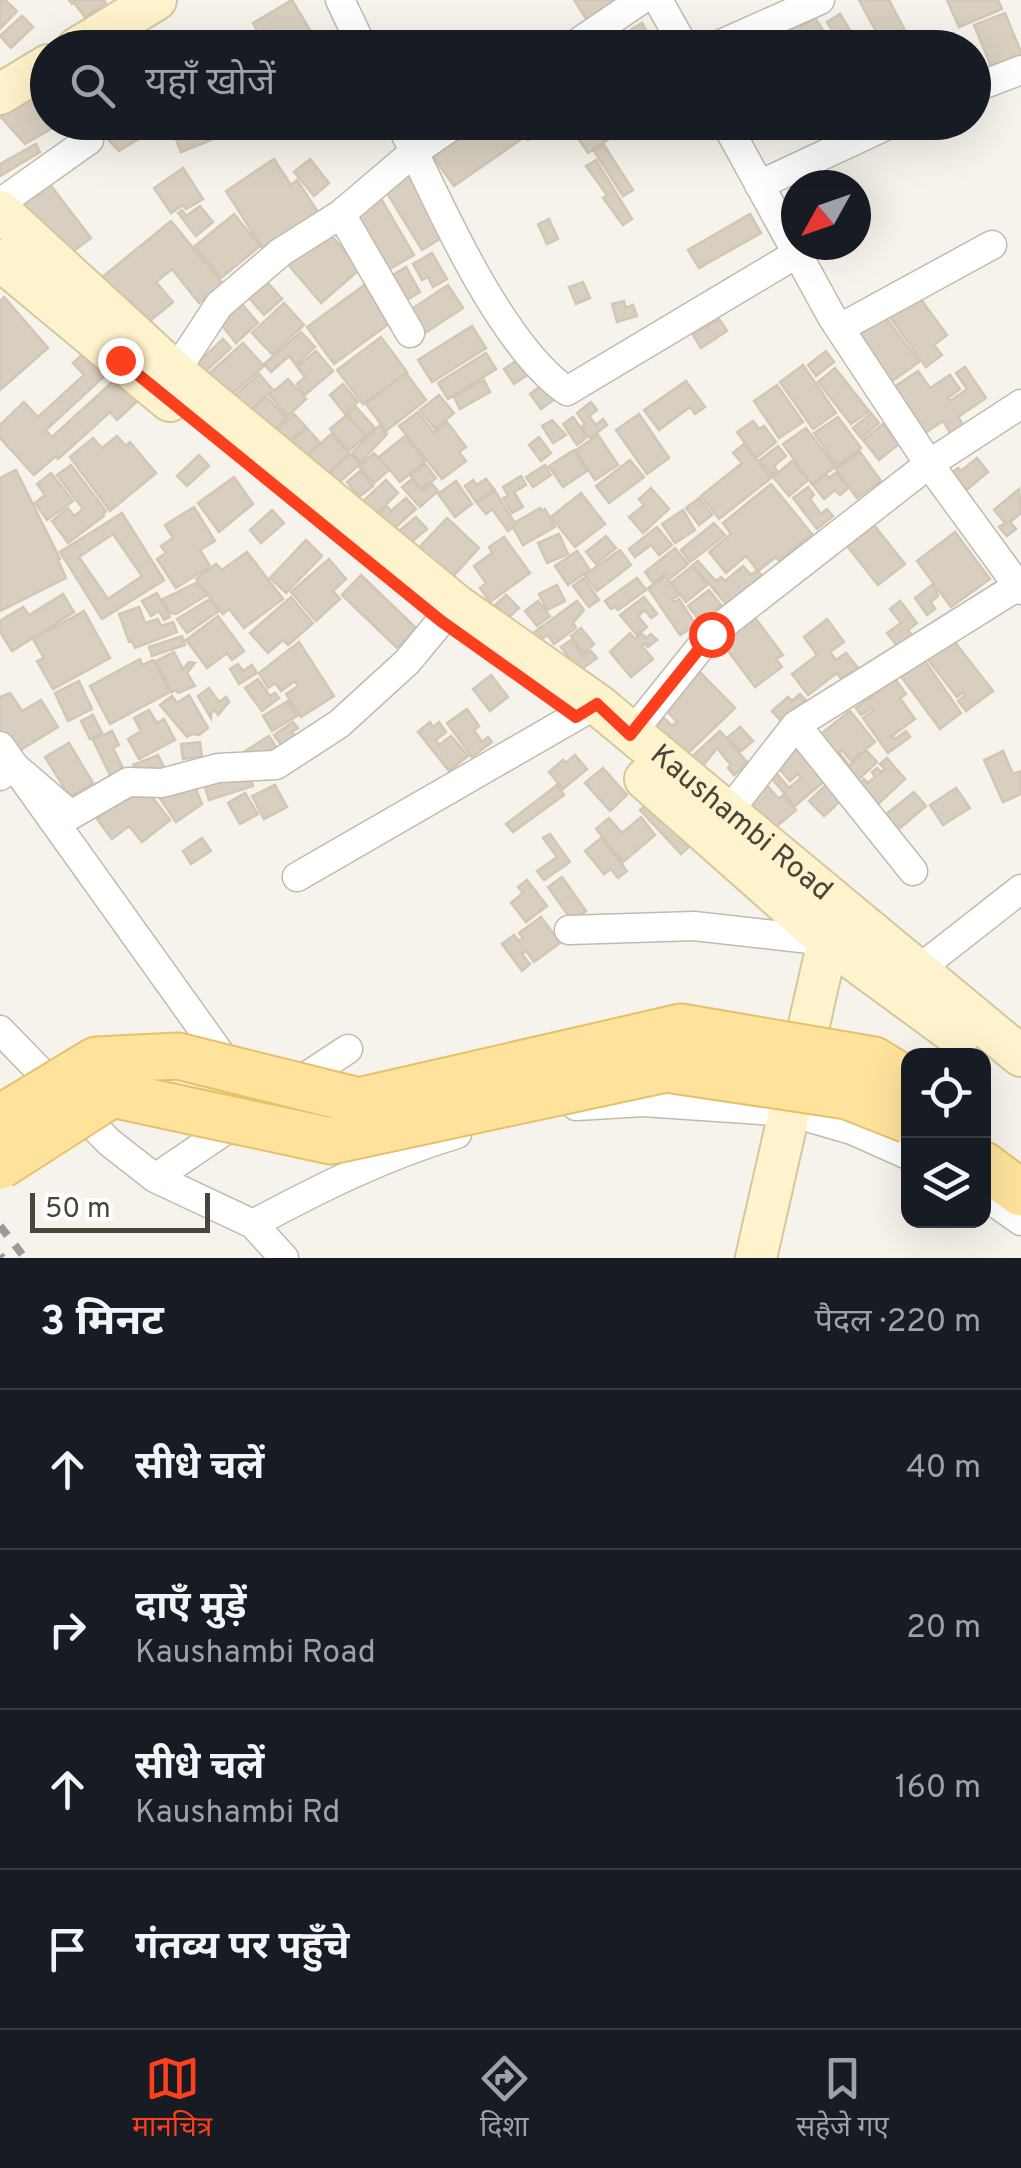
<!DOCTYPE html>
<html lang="hi">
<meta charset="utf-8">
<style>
body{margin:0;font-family:Overpass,"Noto Sans Devanagari",sans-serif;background:#20242c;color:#f1f3f6}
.controls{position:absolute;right:30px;bottom:30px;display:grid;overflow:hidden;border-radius:20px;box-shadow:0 10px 40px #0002}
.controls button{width:90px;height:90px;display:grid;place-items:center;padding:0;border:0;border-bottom:2px solid #363941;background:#171b24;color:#f1f3f6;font:50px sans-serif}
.compass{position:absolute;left:781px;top:170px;width:90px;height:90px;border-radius:50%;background:#171b24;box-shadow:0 10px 40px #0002;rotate:230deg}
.scale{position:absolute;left:30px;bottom:25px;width:180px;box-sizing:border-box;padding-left:10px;border:5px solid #4b4439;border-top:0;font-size:28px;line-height:35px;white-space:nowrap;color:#4b4439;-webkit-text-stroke:8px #fff;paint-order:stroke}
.stop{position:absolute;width:30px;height:30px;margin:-22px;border:8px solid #fc3f1d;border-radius:50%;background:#fff}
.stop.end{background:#fc3f1d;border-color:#fff;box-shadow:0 2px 10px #0008}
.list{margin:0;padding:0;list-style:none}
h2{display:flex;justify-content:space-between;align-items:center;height:130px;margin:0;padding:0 40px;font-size:42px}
h2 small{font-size:32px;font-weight:400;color:#9ea1a6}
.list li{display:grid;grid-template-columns:65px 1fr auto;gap:30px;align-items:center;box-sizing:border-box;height:160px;padding:0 40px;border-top:2px solid #363941}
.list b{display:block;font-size:38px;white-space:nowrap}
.list p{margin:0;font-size:32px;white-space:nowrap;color:#9ea1a6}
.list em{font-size:32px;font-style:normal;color:#9ea1a6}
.icon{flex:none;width:55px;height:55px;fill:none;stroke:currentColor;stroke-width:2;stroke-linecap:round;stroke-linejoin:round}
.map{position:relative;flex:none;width:1021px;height:1258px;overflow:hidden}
.search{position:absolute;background:#171b24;box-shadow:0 10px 40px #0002;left:30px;right:30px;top:30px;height:110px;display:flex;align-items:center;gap:25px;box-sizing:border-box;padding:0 35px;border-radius:55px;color:#9ea1a6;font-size:38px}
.sheet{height:770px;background:#171b24}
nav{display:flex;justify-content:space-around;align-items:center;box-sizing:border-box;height:140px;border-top:2px solid #363941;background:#171b24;font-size:28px;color:#9ea1a6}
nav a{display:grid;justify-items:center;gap:5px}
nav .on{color:#fc3f1d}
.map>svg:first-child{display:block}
</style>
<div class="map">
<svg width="1021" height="1258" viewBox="0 0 1021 1258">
<rect width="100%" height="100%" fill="#f6f3ec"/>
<path fill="#d8cfc1" stroke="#d3c7b4" stroke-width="2.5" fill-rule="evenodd" d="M0,0H5L17,11L0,29Z
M69,0H104L106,3L85,17L74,3L72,4Z
M292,0L310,30L282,47L272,30L260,36L253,23Z
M574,0H618L587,20Z
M859,0H889L911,42L901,48H885Z
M947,0H998L1002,9L959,27Z
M1005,13L1021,52V66L995,76L974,25Z
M840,14L860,46L869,40L874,48H843L827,22Z
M22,16L33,27L11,48L0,36Z
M815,18L835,48H804L789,25L796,20L801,27Z
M642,23L652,40L640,48H624L618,38Z
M48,87V122H63L25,144L0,116V106Z
M91,122H145L152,131L119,151Z
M177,122H239L241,128L181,152L174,134L166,137L162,129Z
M470,122H513L523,138L454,186L429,151Z
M516,122L522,128L530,122L550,124L528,140Z
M615,123L621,131L588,153L578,138L592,129L597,136Z
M36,144L40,152L0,176V164Z
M604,145L633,190L623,196L594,151Z
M274,159L291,185L297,180L318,212L263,249L226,191Z
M310,159L329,183L314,196L294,172Z
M596,160L632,219L623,225L603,198L607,195L586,166Z
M411,167L451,232L422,250L382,185Z
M183,168L203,199L186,209L183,205L171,213L154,188Z
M49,183L91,238L67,256L19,207Z
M380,197L414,255L374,278L340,220Z
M200,206L213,222L196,236L178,213L182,210L186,216Z
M234,214L260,246L221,278L195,246Z
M750,214L761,233L699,268L688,250Z
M549,219L558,239L547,244L538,224Z
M171,221L223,284L199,303L172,269L156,282L173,302L135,333L95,283Z
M324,227L360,269L321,303L285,261Z
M432,253L447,279L433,287L428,277L422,280L413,264Z
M406,267L420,292L392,309L378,284Z
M261,275L282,299L264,315L243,291Z
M583,282L590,298L576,304L569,287Z
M367,283L394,320L334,364L307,327Z
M448,285L463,308L419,337L404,314Z
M4,297L48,348L0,390V301Z
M920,298L947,335L934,345L942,355L926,367L884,309L899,299L905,308Z
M624,301L626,308L633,305L637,316L617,322L612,304Z
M284,303L304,325L272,354L252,333Z
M242,304L258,323L236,343L220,323Z
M881,311L919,362L891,382L853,331Z
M719,319L727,331L701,348L693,335Z
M472,326L486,348L432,382L418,360Z
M301,332L315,347L296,365L289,356L271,372L264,364Z
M381,337L407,372L363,404L337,370Z
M223,339L231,348L200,377L192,368Z
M243,343L264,366L224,401L204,378Z
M316,351L333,371L305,395L297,384L305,377L297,367Z
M826,351L834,362L816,376L808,365Z
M486,353L496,369L448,399L438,383Z
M82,355L92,367L103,357L113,368L46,430L52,437L120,375L141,398L117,420L110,412L58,459L56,456L34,475L0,438V425L24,402L38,417L84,375L73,363Z
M522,357L532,372L514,384L504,369Z
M803,365L836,413L813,429L780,382Z
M965,367L986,398L958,417L963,425L951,434L943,421L919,437L888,391L918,371L930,388L950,375L960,389L948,398L950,401L967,389L956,373Z
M835,368L869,411L851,424L818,382Z
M406,373L426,400L386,431L366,404Z
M259,374L273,390L245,415L231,399Z
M288,379L306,399L288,416L269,395Z
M484,380L490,392L460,409L454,397Z
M547,381L559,396L541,409L530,394Z
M686,381L705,407L695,414L690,407L659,430L644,410Z
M343,384L358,402L345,414L330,395Z
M777,385L803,422L779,438L754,401Z
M439,395L454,413L435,429L420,410Z
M266,397L287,418L269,436L248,414Z
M591,402L597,410L589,416L596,425L603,419L607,425L590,438L581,427L585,424L577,413Z
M356,407L375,428L366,435L348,415Z
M418,412L434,433L447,422L466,447L459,452L466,461L442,479L399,426Z
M871,413L879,423L861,438L853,428Z
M294,414L306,427L284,446L274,435Z
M639,414L669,458L647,474L616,430Z
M347,415L366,436L349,451L330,429Z
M573,417L587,437L577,445L563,424Z
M838,417L861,448L837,466L814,433Z
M552,420L566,435L553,443L542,426Z
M753,421L759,429L764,426L776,442L756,458L737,432Z
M883,424L899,444L879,460L863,440Z
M379,426L387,434L361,462L352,453Z
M307,428L320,443L300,462L286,447Z
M806,428L835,467L812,484L783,444Z
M331,434L349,454L325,476L307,456Z
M598,435L618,465L595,480L576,450Z
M117,436L126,446L130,442L156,473L110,511L70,457L93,438L102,448Z
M405,436L425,461L400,482L379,457Z
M539,437L551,453L541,461L529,445Z
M744,444L771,478L719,519L701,496L742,463L733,453Z
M778,446L786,456L774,466L777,471L772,475L760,460Z
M574,450L587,471L563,487L549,466Z
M860,452L881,481L857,498L836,469Z
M374,453L389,470L374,483L359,467Z
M351,454L360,464L334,487L326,476Z
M199,455L209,466L187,486L177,476Z
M977,458L988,472L963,493L953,480L957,477L953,472L958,468L961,471Z
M630,460L644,477L609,503L596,486Z
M792,461L808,480L789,496L773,477Z
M425,464L436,478L421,489L410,475Z
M71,465L106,511L103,514L104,516L68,543L52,521L68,508L74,516L83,509L57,475Z
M545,465L551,475L533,487L526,477Z
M16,470L60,559L58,560L66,578L0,611V478Z
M360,471L373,486L359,497L347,482Z
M836,472L848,488L840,495L835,490L824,499L813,485L826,474L829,478Z
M51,473L73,501L47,520L35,503L45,495L37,484Z
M521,476L526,485L514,492L523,507L512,513L503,498L508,496L503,487Z
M234,477L253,504L219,532L198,503Z
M412,479L422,491L431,483L438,491L420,507L402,487Z
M486,479L494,489L476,502L465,486L473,480L476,485Z
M386,480L398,493L374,516L362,502Z
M456,481L472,504L455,517L438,494Z
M771,484L812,534L779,561L776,557L758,571L746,556L726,573L709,552L731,534L723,523Z
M808,487L814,495L810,499L821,514L827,509L833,516L817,529L793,498Z
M651,488L669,509L643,533L629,517L644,505L639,499Z
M1019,489L1021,513L1010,522L1016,529L1007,536L999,527L1005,523L994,510Z
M495,491L516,525L508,531L492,509L486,514L477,503Z
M581,493L605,524L575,547L551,517Z
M406,498L416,509L390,532L376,517L387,506L391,511Z
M699,498L712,515L699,525L686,508Z
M194,507L215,541L200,550L210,566L176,588L157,559L166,553L161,546L173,538L165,525Z
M540,508L542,511L545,509L555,527L523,545L513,527L517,524L516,522Z
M272,510L284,523L261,543L250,530Z
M683,510L695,530L675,543L662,524Z
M122,513L164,580L102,619L60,552ZM113,534L142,576L108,599L79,557Z
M416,517L427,529L409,544L399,531Z
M447,518L479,548L448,582L415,552Z
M714,523L725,535L690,562L681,550Z
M874,525L905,564L878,585L847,546Z
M657,527L672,545L659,555L651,545L635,557L629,549Z
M955,532L990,579L951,607L917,561Z
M559,534L568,554L547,563L538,543Z
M606,536L616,548L596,564L586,552Z
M504,537L530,573L490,602L480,588L486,583L474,566L492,553L489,547Z
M306,540L322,556L286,593L270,578Z
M675,548L688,564L671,578L667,572L653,583L645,572Z
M620,550L631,565L597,591L585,575Z
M577,551L590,570L568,585L555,566Z
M247,552L283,599L244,628L229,609L223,614L196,579L216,564L222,570Z
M329,559L346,579L333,591L340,599L316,621L291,592Z
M698,561L716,581L721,577L725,581L743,566L751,575L757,570L762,576L727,605L693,565Z
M692,566L707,585L686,602L671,583Z
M361,575L416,628L397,648L342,595Z
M666,576L679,595L672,599L674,602L679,599L696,625L680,635L648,588Z
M584,578L599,600L589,607L573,586Z
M637,578L646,590L618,610L615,607L611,609L605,601Z
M196,583L207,595L176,614L170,613L163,599Z
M933,584L938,596L931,602L935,609L927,615L915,598Z
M557,585L565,601L547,610L539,594Z
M709,590L721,605L700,621L688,606Z
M157,593L170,617L164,620L159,611L151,616L142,601Z
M63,594L74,612L12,651L0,632V621L23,607L29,615Z
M506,595L519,608L508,618L495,605Z
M291,597L313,623L288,645L283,640L268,653L250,633Z
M644,597L657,614L651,618L645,610L638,616L647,627L637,635L620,615Z
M210,599L219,611L187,633L177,619Z
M538,601L550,616L537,626L525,611Z
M577,601L584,610L573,623L576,628L554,644L548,635L538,641L533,633Z
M900,601L917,623L908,630L912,636L898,647L887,633L901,623L890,609Z
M139,607L145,623L158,619L161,626L173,622L177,632L135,648L132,641L129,642L119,614Z
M84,611L110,658L53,689L37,661L44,658L33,639Z
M218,616L244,651L232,660L227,653L207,668L186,640Z
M747,618L751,623L756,619L783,655L776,659L782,667L755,687L719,639Z
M827,619L844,642L830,652L836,660L846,653L858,668L842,680L837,673L808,695L792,674L817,655L804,637Z
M581,628L594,644L584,653L571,636Z
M630,633L635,639L641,633L646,638L651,634L657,640L648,647L644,643L642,646L653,659L631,677L610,652Z
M182,636L185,645L152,656L149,647Z
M950,636L993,691L966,711L958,701L965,695L963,692L957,697L925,656Z
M571,640L583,656L591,651L597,658L579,671L561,647Z
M299,642L334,696L301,717L286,694L298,686L295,681L281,691L275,683L268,688L259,673Z
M174,652L183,669L189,662L195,663L187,673L195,686L178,693L176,690L172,692L156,661Z
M923,658L961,713L940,729L900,675Z
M140,659L142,665L153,660L170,692L110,724L90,686Z
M238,664L243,671L252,665L257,673L239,684L230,669Z
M700,672L735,708L683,758L655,726L664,718L672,726L677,722L663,707Z
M491,675L508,697L490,711L473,689Z
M258,679L270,696L275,693L279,698L262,711L245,688Z
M895,679L906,694L900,698L915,719L892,736L895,739L906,731L910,737L888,753L863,718L875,709L873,707L861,715L856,708Z
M79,681L92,709L68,721L55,693Z
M209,688L219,702L226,697L229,702L218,715L215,710L211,713V718L198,696Z
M10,693L22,711L41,700L58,727L14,754L0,732V697Z
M800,694L812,707L788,728L772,711L788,697L792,701Z
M189,695L208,728L199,735L192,734L187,737L160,705L172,696L177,703Z
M288,701L297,716L272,731L263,716Z
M467,709L479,726L474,730L482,742L488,737L492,742L472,757L447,723Z
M149,710L157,723L164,719L175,740L139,759L128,739L141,731L134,718Z
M850,711L875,742L851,761L842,750L839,752L848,764L838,772L812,741Z
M93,715L102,733L90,739L81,721Z
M293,722L298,728L292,732L298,740L284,749L274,735Z
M430,722L433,727L439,722L446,732L436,740L439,745L451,736L468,756L449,771L418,732Z
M740,727L753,741L741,751L728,737Z
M112,731L119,745L113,748L124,770L111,777L93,740Z
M720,731L748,763L734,775L728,768L731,765L717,748L698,772L688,760Z
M269,736L276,747L253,762L245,751Z
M200,742L202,756L183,759L181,744Z
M69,743L93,783L70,797L45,757Z
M801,745L828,778L795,806L768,774L773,769L789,788L801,778L798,774L790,781L777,766Z
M866,750L877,762L858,780L854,776L840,775Z
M1003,751L1013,774L1021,771V794L1003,802L984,760Z
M158,755L164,767L139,777L133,765Z
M575,755L587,769L563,789L549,772L563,760L566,763Z
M887,758L905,779L876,806L857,785L864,779L868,783L875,777L872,772L877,768L881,772L885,769L880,764Z
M603,768L627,795L610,811L585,783Z
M249,774L253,786L209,800L203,780Z
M831,780L846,796L824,816L809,801Z
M764,782L779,799L783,795L796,810L765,836L738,805Z
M142,784L170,820L142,842L129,826L112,839L97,819Z
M172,784L179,793L194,784L202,804L176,822L157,794Z
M275,785L287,807L264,819L252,796Z
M557,785L564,795L513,832L506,824Z
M956,788L970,808L943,825L930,805Z
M914,792L926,806L893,834L880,819Z
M245,793L258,814L240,824L228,803Z
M649,802L690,846L681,854L640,810Z
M641,817L655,835L623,862L596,829L609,818L622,833Z
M550,834L570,862L544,880L537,871L557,857L543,838Z
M202,838L211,851L191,864L183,851Z
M601,838L627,871L618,878L611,869L604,874L585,851Z
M562,877L586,911L572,921L548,887Z
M527,880L547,906L526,922L511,903L523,893L518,887Z
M541,917L560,943L534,962L526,951L522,954L530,964L522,971L502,944L514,935L519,941L523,938L519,933Z"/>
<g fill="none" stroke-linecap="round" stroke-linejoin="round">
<g stroke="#c2bbae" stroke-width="31">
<path id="street" d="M340,0L363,48
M658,0L685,48
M570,48L641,0
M712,48L820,0
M974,88L1021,70
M400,122C436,198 499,344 567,391L798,253
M725,122L832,317L929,464L1021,590
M759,185L894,122
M0,203L89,140
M341,214L410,333
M840,328L992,245
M175,372L219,305L281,252L341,214L414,152L458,122
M796,725L913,871
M630,735L711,634L929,464L1021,404
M0,746L259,1108
M0,776L14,766L71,815L128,782L162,783L218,768L276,765L339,724L407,662L455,604
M728,812L796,725L1021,584
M297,877L597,704
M569,930L694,926L827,941
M919,969L1021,889
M0,1030L109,1142L155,1178L253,1224L284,1258
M289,1088L348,1049
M576,1106L643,1102L790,1112L852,1130L908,1155
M155,1178L245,1117
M984,1195L1021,1221
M253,1224C320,1188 384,1156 457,1134"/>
</g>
<g stroke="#d6c79b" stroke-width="44">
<g id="secondary">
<path d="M77,48L156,0"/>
<path d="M0,94L48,65"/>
<path id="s1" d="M0,211L175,372L455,604L597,704L1021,1056"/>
<path d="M0,260L170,401"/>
<path d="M645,779L828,941L959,1037"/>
<path d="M756,1258L828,941L842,925"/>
</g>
</g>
<g stroke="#e6c16a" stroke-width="49">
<path id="primary" d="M984,1165L1021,1193"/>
</g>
<use href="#street" stroke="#fff" stroke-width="28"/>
<use href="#secondary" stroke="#fff3cd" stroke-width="40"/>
<use href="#primary" stroke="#ffe39c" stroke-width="45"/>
<path stroke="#9a9a9a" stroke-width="8" stroke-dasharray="12 12" stroke-linecap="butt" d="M0,1226L25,1258
M0,1255L2,1258"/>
<g stroke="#e6c16a" stroke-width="49" stroke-linecap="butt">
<path id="primary-bridge" d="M0,1118L96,1060L178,1056L359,1101L681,1027L874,1060L908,1081
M0,1166L112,1094L331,1141L666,1069L847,1096L908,1120"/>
</g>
<use href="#primary-bridge" stroke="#ffe39c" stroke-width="45"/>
</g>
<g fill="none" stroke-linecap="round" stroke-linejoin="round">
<path stroke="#fc3f1d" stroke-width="12" d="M120,360L441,621L576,717L597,704L630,735L711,634"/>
</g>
<g text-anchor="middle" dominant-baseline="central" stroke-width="8" stroke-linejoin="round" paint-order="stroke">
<g font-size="30" fill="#4b4439" stroke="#fff">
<text stroke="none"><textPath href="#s1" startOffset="962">Kaushambi Road</textPath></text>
</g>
</g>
</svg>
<div class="controls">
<button><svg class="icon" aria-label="locate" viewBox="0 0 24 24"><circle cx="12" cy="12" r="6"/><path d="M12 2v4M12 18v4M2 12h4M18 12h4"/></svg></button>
<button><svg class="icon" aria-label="layers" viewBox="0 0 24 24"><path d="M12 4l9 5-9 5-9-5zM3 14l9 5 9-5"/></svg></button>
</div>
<svg class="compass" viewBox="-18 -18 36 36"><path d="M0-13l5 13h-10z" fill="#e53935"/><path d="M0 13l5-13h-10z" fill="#9ea1a6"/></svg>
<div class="scale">50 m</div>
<div class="stop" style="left:711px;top:634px"></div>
<div class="stop end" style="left:120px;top:360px"></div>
<div class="search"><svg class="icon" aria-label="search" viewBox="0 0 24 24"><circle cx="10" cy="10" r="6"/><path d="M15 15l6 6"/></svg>यहाँ खोजें</div>
</div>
<section class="sheet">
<h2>3 मिनट<small>पैदल · 220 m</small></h2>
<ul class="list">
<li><svg class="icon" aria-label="ahead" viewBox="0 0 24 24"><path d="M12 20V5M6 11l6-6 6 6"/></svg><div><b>सीधे चलें</b></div><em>40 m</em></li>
<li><svg class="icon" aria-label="right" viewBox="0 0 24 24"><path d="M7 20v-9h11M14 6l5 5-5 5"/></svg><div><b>दाएँ मुड़ें</b><p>Kaushambi Road</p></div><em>20 m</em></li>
<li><svg class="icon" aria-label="ahead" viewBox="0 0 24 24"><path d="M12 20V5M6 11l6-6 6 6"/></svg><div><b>सीधे चलें</b><p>Kaushambi Rd</p></div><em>160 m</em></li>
<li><svg class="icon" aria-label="arrive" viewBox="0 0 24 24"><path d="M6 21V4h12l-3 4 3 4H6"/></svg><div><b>गंतव्य पर पहुँचे</b></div></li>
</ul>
</section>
<nav>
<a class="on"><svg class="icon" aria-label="map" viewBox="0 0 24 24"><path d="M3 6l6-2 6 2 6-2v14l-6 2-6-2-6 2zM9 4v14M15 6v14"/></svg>मानचित्र</a>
<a><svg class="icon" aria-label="directions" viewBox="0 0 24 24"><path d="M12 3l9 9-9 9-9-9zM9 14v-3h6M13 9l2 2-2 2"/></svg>दिशा</a>
<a><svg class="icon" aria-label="saved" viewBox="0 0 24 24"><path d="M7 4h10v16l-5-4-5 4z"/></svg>सहेजे गए</a>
</nav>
